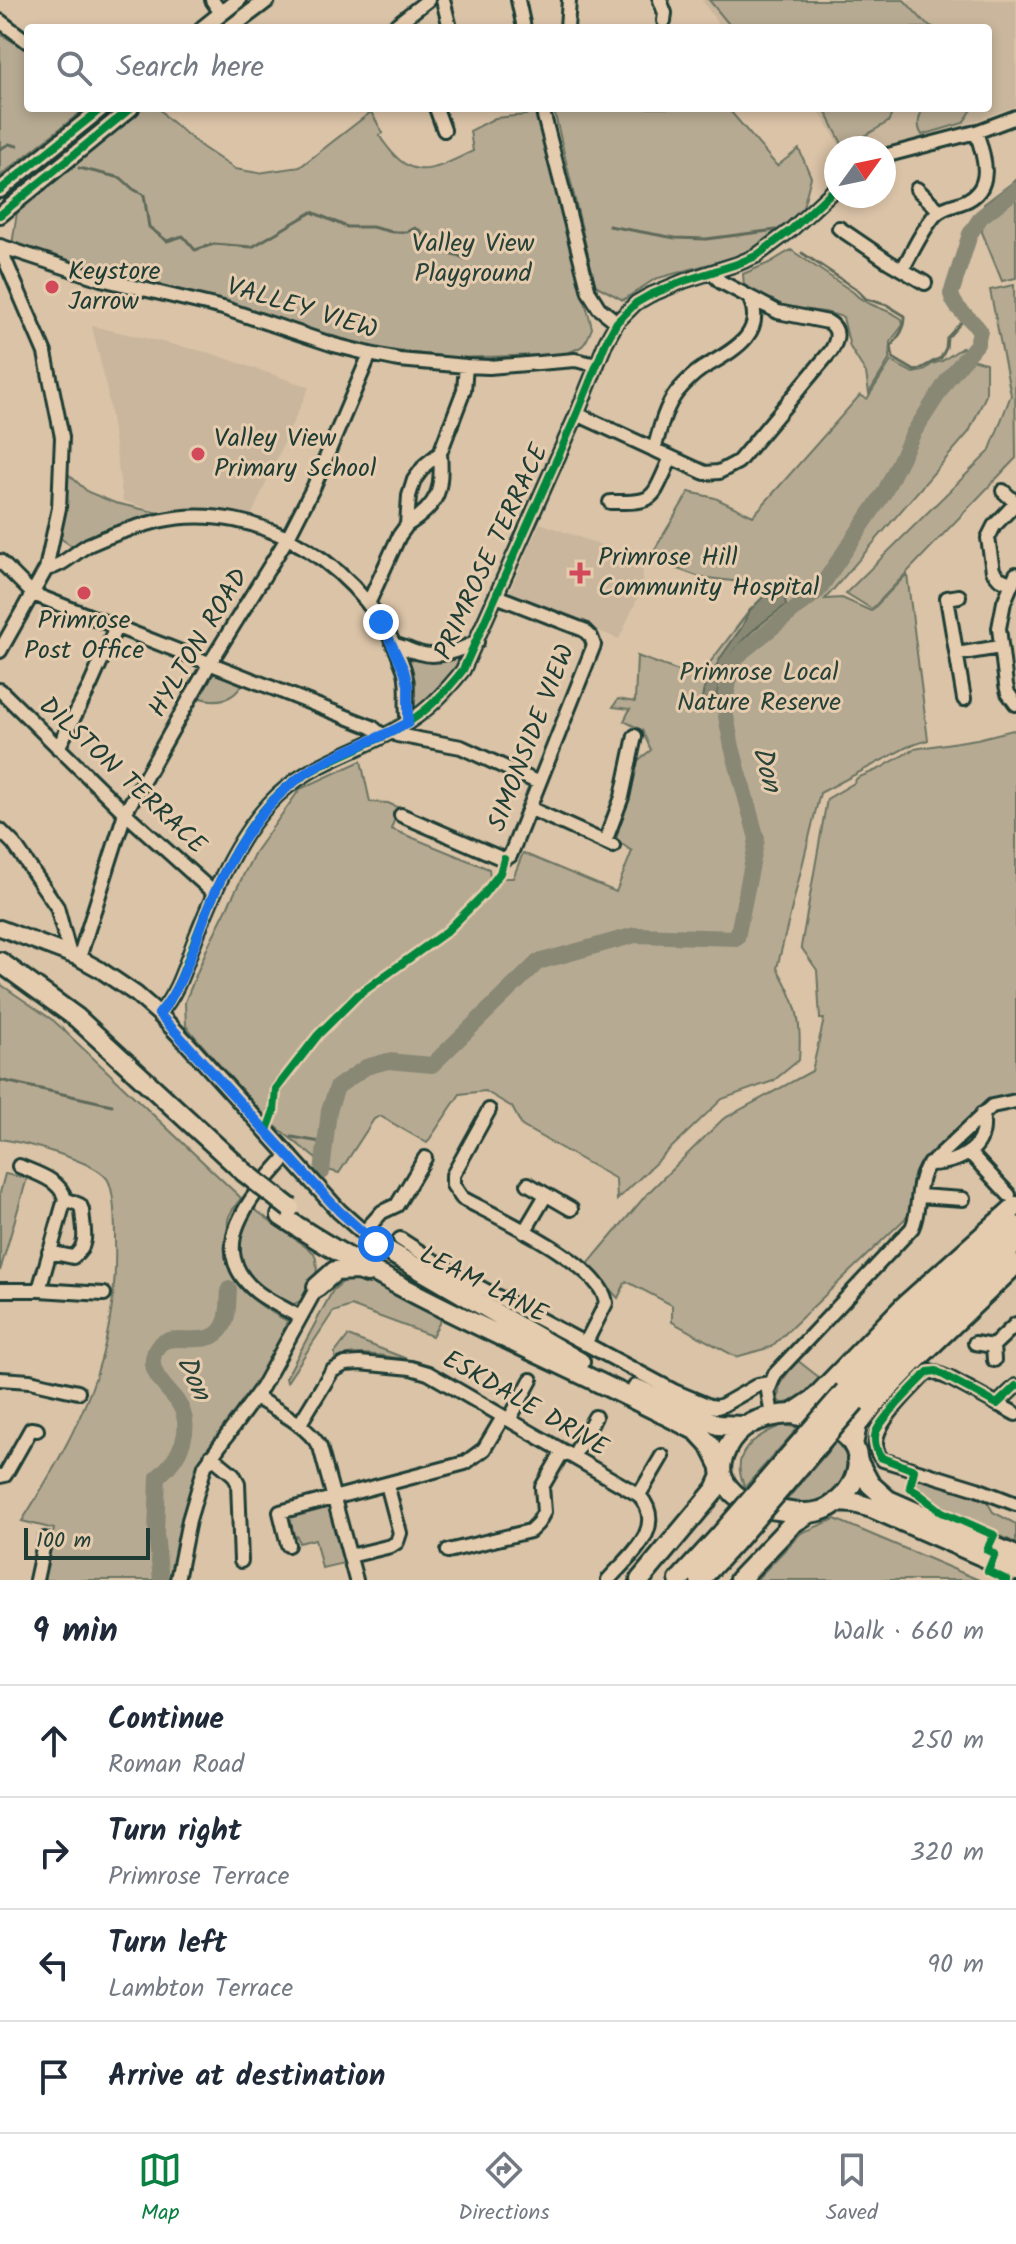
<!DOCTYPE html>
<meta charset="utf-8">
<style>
body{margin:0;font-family:Kalam,sans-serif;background:#f6f6f7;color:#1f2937}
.compass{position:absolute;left:824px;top:136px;width:72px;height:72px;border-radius:50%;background:#fff;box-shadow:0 4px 12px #0003;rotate:57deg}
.scale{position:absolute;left:24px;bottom:20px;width:126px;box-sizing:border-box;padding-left:8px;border:4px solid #1f3d34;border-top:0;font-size:22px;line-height:28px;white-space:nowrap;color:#1f3d34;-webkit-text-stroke:6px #e6ccae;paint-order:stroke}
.stop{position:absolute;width:24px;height:24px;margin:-18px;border:6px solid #1a73e8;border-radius:50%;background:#fff}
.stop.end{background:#1a73e8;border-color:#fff;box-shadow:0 2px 8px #0008}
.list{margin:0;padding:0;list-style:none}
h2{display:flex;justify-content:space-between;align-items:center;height:104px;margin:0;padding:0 32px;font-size:34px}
h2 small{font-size:26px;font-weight:400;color:#747a83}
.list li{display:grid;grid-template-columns:52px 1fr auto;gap:24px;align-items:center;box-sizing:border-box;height:112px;padding:0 32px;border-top:2px solid #e0e1e3}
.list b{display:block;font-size:30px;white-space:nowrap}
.list p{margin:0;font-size:26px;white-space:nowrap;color:#747a83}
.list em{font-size:26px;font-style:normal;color:#747a83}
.icon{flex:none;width:44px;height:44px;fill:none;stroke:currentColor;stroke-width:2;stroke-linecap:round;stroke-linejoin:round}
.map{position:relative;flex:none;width:1016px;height:1580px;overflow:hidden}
.search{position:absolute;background:#fff;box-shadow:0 4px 12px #0003;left:24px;right:24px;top:24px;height:88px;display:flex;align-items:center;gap:20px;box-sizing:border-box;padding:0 28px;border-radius:8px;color:#747a83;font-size:30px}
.sheet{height:552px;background:#fff}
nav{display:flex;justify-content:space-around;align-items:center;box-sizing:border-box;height:112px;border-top:2px solid #e0e1e3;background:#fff;font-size:22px;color:#747a83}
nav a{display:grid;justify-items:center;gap:4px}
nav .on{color:#0b8043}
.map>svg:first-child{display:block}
</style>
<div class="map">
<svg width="1016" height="1580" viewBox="0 0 1016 1580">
<rect width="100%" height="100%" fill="#dac3a7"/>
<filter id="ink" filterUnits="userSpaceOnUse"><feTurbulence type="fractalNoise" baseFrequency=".0125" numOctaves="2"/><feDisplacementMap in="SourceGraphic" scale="16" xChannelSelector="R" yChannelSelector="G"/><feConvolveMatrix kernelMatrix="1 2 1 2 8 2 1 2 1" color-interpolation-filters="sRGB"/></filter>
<g filter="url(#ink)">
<path fill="#c9b69c" d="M702,0H1016V106L950,130L879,148H841L819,111L814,108H988V28H721Z
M92,326L210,353L309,387L250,518L224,513L154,510L123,501L107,390Z
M540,523L642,560L643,586L619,639L508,595Z"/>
<path fill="#b7aa92" stroke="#6b7463" stroke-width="2" d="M709,0H904L926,24L935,28H732Z
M0,34L28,51V108H86L0,176Z
M142,108H159L167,118L202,147L235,169L258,173L300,167L371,112L383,133L379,135C410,183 428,173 473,151L470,131L495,118L526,115L535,108L592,328C585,347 582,348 564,354L456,358L373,348L169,287L12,245L17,212Z
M559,108H735L731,112L777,166L799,149L811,177L802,211L762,243L742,255L655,279L623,300L595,285L554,110Z
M824,108H895L888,122L863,137L856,148H844Z
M923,108H973L963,123L922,135C916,126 919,117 923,108Z
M1016,180V278L1002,281L982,232L984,204Z
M791,250L853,292C866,307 886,307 902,319L903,325L890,342L889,360L869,393L866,373L850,347L843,317L825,312L788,308L744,287L743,274L769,263Z
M1014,285L1016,458L872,609L846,593L989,452L1011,395L990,290Z
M963,347L967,352L963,357L986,363V395L969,432L825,599L842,598L871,611L907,574L928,740L907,747L820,793L777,968C797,1002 802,1020 799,1060L773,1081L722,1099L617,1200L616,1179L522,1126L512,1107L485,1091L460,1094L427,1143L380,1116L374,1119L339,1173L320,1168L321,1163L263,1116L186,1026L185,1002L208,946L255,852L300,789L361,761L370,802L388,803L399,808L391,829L489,869L490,878H513L523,853L616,892L632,851L616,840L636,762L651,750L642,730L624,721L630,709L613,707L618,699L635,702L637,656L698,678L750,610L786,605L782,587L700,577L649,559L689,492L715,498L753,516L860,395L867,399L891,361L913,373L923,371L932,364L942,361Z
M68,474L88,492L115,503L168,515L75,548L57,536L65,505Z
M463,655C456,679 431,698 413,714L415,680L404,656L430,660Z
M213,672L243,683C233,702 216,703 197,697Z
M1013,730L1016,732V1099L991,1103L931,1155L917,1172L913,1211L771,1347L736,1357L672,1322V1305L626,1281L618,1298L587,1265L647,1194L723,1119L812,1071L824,1019H820L817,970L801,947L827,799L854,783L857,778L879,769L914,749L977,739Z
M0,984L54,1021L241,1198C237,1204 229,1213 228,1220C227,1226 229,1233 228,1239C221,1283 253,1302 287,1321L279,1343L250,1396L195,1479L184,1517L171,1580H41L54,1529L22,1521C80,1428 119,1353 115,1240C115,1225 115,1193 108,1180C97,1161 22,1142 0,1139Z
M5,1174L27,1178L0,1271V1193Z
M250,1206L314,1253C320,1267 316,1287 304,1299C303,1300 294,1304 292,1305L264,1288L248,1274L241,1255L240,1232Z
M365,1280L442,1318L432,1336L351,1306L333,1312L287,1382L286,1378L333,1290L344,1281Z
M348,1336L407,1359C384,1357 356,1349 335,1359V1353Z
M797,1360L825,1382L807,1397L782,1404L778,1400L780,1384Z
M783,1425L798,1428L745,1487C728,1454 754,1436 783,1425Z
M836,1442C839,1446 845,1452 847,1457C851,1473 841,1492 827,1500C814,1507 797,1505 783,1504Z
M918,1474L977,1492L986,1500L993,1512L1016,1524V1543L945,1511L913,1486Z
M324,1507L329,1508L344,1563L322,1568L315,1539L299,1543L297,1536L290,1537L287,1516Z
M835,1519L979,1580H756L801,1533Z"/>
<path fill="#888874" stroke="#5e6a5a" stroke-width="2" d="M771,585L783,587L786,605C760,625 731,643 721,675C717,685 718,696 715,707L708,709L700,706L704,689L721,657L742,627L750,610L763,597L765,590Z"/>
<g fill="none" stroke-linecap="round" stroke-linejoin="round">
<path stroke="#5e6a5a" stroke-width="3" d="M0,149L9,144L17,146
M79,168L121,178L133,189L144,195L149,227L167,241L183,236L195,250L214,244L252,247L312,212L347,227H372L392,232H407L415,228L421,231C429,259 448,248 465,259
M609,226L675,238L706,239L776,230
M802,253L856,289L866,299L887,305L905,316C906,328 898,337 891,346L893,358L915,371C924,368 931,362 941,358L946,348L947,338L966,317
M0,1080L112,1105
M292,1137L326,1143"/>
<path stroke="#888874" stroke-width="16" d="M322,1172L329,1111L337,1087L366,1067L388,1061L432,1065L538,962L635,935L737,938L757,839L732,747L724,706L733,663L743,651L818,591L884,493L914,432L948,379L977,344L980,331C971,317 955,311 951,294L970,234L981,217L1016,190
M161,1580L156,1534L158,1477C180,1458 196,1428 177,1401C168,1389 151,1375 153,1359C160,1317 212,1361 226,1320C229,1310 228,1299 229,1289"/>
<g stroke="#1f3d34" stroke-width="18">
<path id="minor" d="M212,0L221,13
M443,0L450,28
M518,0L524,28
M660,0L665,13L664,21
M0,21L28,42
M392,28L428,0
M567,28L569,0
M436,108L444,130
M542,108L589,292L599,308L617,322
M884,156L976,132L1016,117
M917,189L940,211
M839,228L889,262L925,283
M0,246L101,279L223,308L334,345L370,354L399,360L466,366L489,367L575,360L597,365
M903,268C913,251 922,230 935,215C943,207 953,206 963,202C995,190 985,157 976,132
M577,414L705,473L719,472L738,462L831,351C837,341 841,329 828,322L778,312L721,282L712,273
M654,450C660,429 664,409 677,392C684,384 691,376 700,370C727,353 769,336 749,297
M1003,491L1016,503
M610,502C658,503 651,499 671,458
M407,525C439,505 443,489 440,453
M0,561L33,594L372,727L383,736
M46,569C63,566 74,553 88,545C110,535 135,527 158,521C261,497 371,571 404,669C410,687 404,705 408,723
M1016,574L1004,602L999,628L1006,685L1008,693L1016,704
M1012,584L999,578L993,571L988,538L994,526L1016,503
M959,596L947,598L964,699
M368,604L399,536L407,525L409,496L414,480L425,465L440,453L464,390L466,366
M394,645C403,646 410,651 419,653C439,659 459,650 477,642
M0,651L46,569L59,508L62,437L45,353L5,260L3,248
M957,654L1000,647
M0,690L125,813L214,893
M393,731L397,735L461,747L539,783
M58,748L90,686L116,627
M529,808L613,846
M401,815L503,859L510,856L594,645L591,637L584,630L496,596
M0,830L14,844L57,907L70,955
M605,842L622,797L635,736
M79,958L125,813L210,663L288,537L314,486L370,354
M159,1014C179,991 185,965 196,937C214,892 235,841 269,804C309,760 363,752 410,721C431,708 448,689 463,670L577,414L606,342L617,322L636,303L650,295L684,281L737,264L756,256L791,230L836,188
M489,1110L453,1175V1185L462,1198C495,1216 602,1264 606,1303L585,1344
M969,1152L1009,1195
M289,1154C255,1192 201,1247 257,1292C270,1302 286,1309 300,1317
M929,1164C959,1163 989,1150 982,1114
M528,1184L571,1209
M919,1196L963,1199
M524,1232L546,1195
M363,1233L382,1212L397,1205L425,1158
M400,1239L453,1273L674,1391L710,1406L717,1407L723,1405L758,1385L770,1383
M49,1252L73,1257C90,1246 83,1228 82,1210L80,1205L65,1199
M0,1290H39L65,1199C61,1180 35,1173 19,1166
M39,1290L104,1294
M975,1343L993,1346
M994,1360L993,1346L1016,1324
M0,1379L30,1381L78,1392
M255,1397C278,1411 306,1424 320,1447L356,1580
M997,1404L1016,1386
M1016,1414L951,1379L931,1371L924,1375C908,1394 857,1436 883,1460L977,1489L1016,1504
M772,1416L768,1391L775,1374L912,1228C921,1209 915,1187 926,1168L992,1106L1016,1101
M509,1420L531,1380
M299,1425L332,1371L345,1364L360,1363L411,1368L428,1373L639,1495C668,1528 629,1556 608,1580
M211,1456L233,1474L238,1483L241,1561
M573,1457L595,1417
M0,1476L5,1475L31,1429L37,1430
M639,1495L662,1456
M288,1545L280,1512L465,1463L484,1449L503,1417
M448,1551L530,1531L538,1523L544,1512L542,1487L563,1451
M350,1556L391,1546L397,1542L400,1533L387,1484
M36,1580L45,1539
M177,1580L189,1520L205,1466L262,1387L317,1287"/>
</g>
<g stroke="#1f3d34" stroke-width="20">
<path id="major" d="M203,28L238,0
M230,28L267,0
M0,190L102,108
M0,215L131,108
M0,928L79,958L99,969L136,994L159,1014L187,1043L339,1211L376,1244"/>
</g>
<g stroke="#1f3d34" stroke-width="24">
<path id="highway" d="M0,962L77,1018L244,1172
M281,1216C412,1303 559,1359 697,1431L710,1445L720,1465
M376,1244L580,1362
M317,1287L335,1271L357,1270L367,1273
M637,1389L718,1425L744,1426
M845,1391C898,1332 957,1279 1016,1226
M855,1402L934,1318L1016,1243
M792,1414C807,1417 837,1426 848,1438C871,1463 849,1502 820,1511C806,1515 792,1512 778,1510C759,1508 742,1504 729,1488C720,1478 719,1467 724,1455C735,1425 762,1415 792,1414Z
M792,1414L813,1400L903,1307L1016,1206
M853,1445L857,1425L885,1392L916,1360L1016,1264
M857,1460L870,1484L888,1500L1016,1556
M836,1502L855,1503L872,1508L1016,1571
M640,1580L716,1489L722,1476
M679,1580L723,1532
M700,1580L734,1543
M739,1580L793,1523L809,1513"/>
</g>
<use href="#minor" stroke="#e6ccae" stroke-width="12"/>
<use href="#major" stroke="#e6ccae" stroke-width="14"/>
<use href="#highway" stroke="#e6ccae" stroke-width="18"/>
<g stroke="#1f3d34" stroke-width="24" stroke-linecap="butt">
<path id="highway-bridge" d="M244,1172L290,1208
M723,1532L845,1391
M734,1543L855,1402"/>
</g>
<use href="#highway-bridge" stroke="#e6ccae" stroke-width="18"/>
<g stroke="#e6ccae" stroke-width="13">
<path id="cycleway" d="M0,190L102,108
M0,215L131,108
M159,1014C179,991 185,965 196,937C214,892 235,841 269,804C309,760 363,752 410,721C431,708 448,689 463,670L577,414L606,342L617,322L636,303L650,295L684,281L737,264L756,256L791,230L836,188
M267,1130L274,1111L276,1089L318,1035L358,995L446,932L483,895L500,873L504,859
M1007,1580L988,1571L995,1554L987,1550L994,1535L942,1512L910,1487L914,1470L880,1457C876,1449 873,1441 876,1432C883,1416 915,1385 928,1372L936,1371L997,1404L1016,1386"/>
</g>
<use href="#cycleway" stroke="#00873e" stroke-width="8"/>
</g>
</g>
<g fill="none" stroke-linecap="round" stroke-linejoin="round" filter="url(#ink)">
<path stroke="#1a73e8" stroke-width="10" d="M376,1244L339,1211L159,1014C185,985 195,939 210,903C233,849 266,794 319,765C347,749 379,739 408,723V685L404,670L381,622"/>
</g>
<g fill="#d1495b" stroke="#e6ccae" stroke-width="3">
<circle cx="52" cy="287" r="8"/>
<circle cx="198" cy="454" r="8"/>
<path d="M576 561h8v8h8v8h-8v8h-8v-8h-8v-8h8z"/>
<circle cx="84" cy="593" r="8"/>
</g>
<g text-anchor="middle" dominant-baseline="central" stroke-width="6" stroke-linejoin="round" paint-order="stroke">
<g font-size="26" fill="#274239" stroke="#e6ccae">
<text x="473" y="244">Valley View<tspan x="473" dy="30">Playground</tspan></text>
<text x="759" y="673">Primrose Local<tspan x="759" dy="30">Nature Reserve</tspan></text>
</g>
<g font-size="26" fill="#1f3d34" stroke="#e6ccae" text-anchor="start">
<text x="68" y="272">Keystore<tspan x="68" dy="30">Jarrow</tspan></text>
<text x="214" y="439">Valley View<tspan x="214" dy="30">Primary School</tspan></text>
<text x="598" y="558">Primrose Hill<tspan x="598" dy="30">Community Hospital</tspan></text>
<text x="84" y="621" text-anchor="middle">Primrose<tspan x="84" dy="30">Post Office</tspan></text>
</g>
<g font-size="26" fill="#1f3d34" stroke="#e6ccae">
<text transform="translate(302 309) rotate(17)">VALLEY VIEW</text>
<text transform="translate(492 552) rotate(-65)">PRIMROSE TERRACE</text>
<text transform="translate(199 643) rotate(-59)">HYLTON ROAD</text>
<text transform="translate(532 738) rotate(-69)">SIMONSIDE VIEW</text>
<text transform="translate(122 776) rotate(43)">DILSTON TERRACE</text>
<text transform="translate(483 1285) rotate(27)">LEAM LANE</text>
<text transform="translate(525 1404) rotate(30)">ESKDALE DRIVE</text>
</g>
<g font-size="28" font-style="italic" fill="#2a443a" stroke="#e6ccae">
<text transform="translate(766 769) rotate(76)">Don</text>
<text transform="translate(193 1378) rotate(66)">Don</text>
</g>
</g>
</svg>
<svg class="compass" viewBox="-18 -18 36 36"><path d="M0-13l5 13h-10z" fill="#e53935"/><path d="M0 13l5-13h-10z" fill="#747a83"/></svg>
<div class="scale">100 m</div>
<div class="stop" style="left:376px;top:1244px"></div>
<div class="stop end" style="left:381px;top:622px"></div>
<div class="search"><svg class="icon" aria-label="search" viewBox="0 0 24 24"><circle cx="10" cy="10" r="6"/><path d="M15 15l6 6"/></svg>Search here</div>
</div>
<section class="sheet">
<h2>9 min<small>Walk · 660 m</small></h2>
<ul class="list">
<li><svg class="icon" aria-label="ahead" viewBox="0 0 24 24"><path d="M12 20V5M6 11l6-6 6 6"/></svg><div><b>Continue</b><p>Roman Road</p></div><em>250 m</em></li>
<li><svg class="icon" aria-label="right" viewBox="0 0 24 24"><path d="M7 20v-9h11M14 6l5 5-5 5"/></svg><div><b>Turn right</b><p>Primrose Terrace</p></div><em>320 m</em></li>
<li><svg class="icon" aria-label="left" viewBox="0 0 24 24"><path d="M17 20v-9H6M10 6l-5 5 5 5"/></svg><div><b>Turn left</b><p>Lambton Terrace</p></div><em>90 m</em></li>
<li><svg class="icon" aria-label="arrive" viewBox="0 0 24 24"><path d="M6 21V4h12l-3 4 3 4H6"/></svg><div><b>Arrive at destination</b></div></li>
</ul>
</section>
<nav>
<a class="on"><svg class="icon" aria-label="map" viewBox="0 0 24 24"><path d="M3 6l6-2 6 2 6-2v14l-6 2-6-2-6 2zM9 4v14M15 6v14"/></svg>Map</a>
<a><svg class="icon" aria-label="directions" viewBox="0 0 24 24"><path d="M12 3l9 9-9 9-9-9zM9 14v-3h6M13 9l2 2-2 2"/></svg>Directions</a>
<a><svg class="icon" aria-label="saved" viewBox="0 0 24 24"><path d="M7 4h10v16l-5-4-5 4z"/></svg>Saved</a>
</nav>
